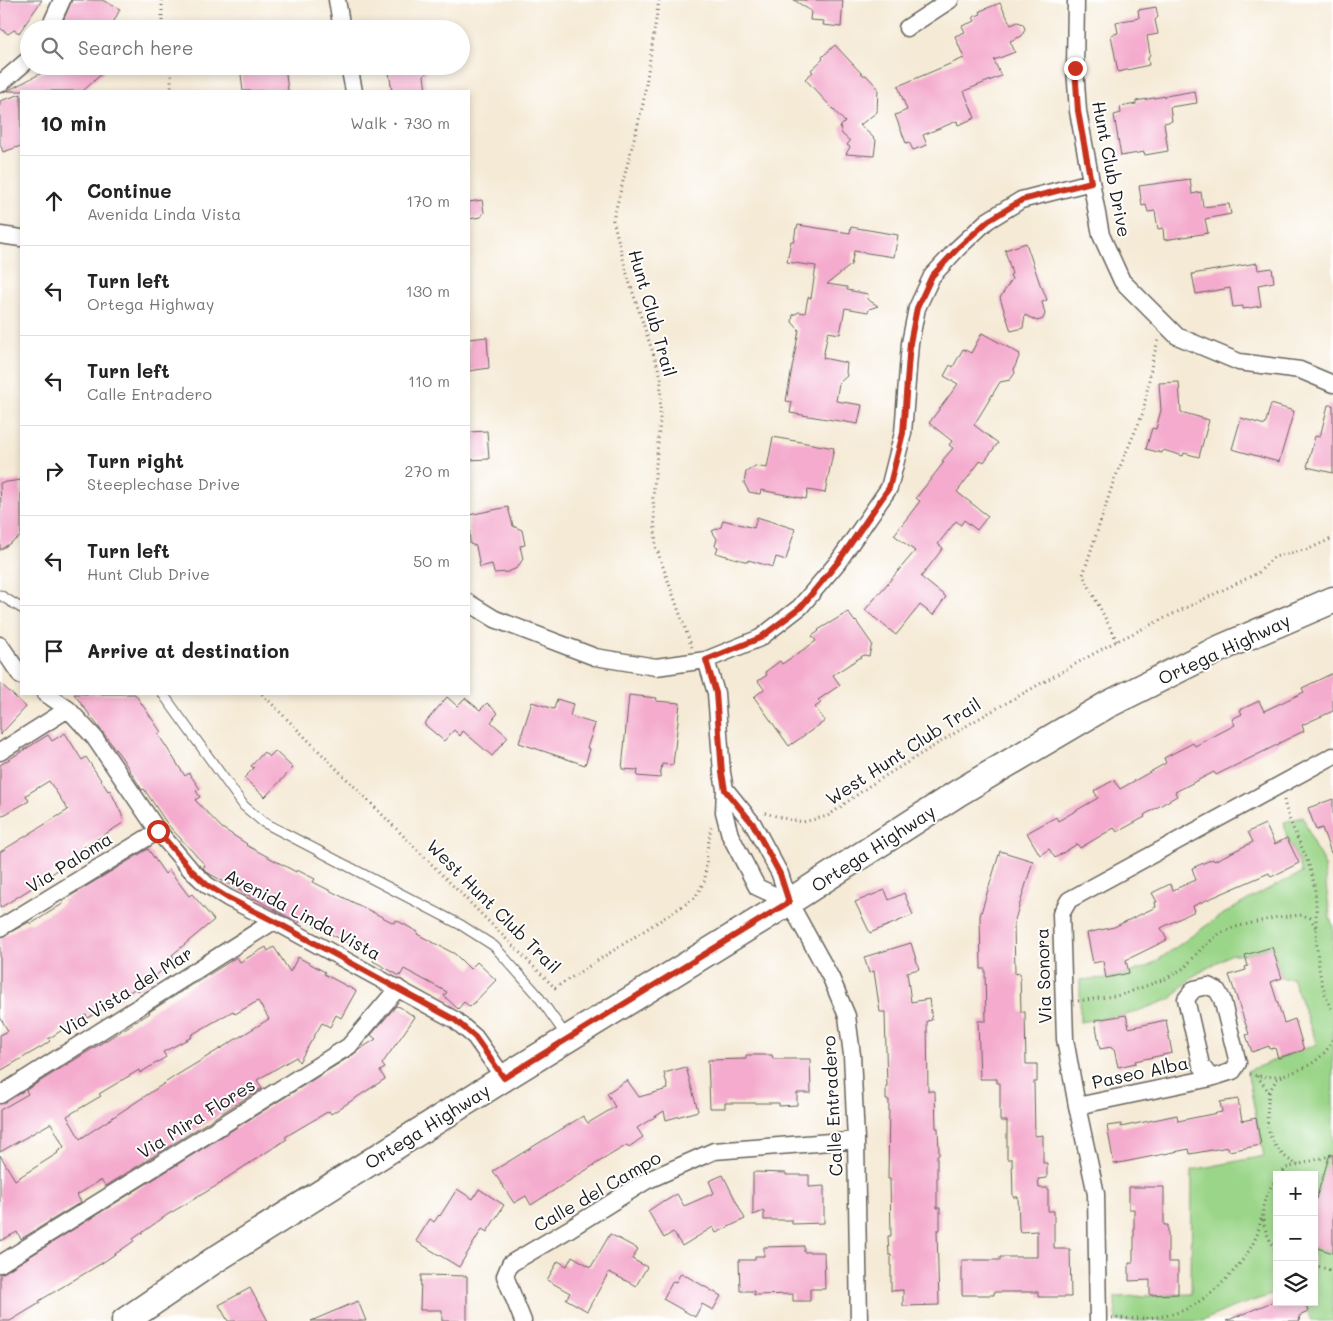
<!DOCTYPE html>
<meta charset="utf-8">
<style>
body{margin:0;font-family:Mali,sans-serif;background:#f2f2f2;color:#222}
.controls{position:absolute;right:15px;bottom:15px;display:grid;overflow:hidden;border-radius:0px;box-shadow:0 2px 8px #0003}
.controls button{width:45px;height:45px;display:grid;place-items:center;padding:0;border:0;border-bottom:1px solid #e0e0e0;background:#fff;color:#222;font:25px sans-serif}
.stop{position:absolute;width:15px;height:15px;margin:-11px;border:4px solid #c8321e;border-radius:50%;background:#fff}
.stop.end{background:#c8321e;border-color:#fff;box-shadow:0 1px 5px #0008}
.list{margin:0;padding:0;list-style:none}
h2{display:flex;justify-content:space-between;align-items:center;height:65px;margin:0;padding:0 20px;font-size:21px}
h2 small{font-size:16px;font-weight:400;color:#767676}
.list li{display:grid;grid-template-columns:32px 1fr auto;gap:15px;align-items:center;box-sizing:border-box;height:90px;padding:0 20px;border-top:1px solid #e0e0e0}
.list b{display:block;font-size:19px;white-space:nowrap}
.list p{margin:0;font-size:16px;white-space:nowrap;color:#767676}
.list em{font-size:16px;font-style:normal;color:#767676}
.icon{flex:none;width:28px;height:28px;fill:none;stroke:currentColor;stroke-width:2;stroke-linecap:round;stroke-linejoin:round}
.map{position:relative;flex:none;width:1333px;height:1321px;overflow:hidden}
.search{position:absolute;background:#fff;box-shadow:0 2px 8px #0003;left:20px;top:20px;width:450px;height:55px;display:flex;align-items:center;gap:12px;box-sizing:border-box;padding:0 18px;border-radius:28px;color:#767676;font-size:19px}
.panel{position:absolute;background:#fff;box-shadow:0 2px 8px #0003;left:20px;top:90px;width:450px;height:605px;border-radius:0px}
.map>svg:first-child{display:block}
</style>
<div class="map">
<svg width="1333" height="1321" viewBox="0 0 1333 1321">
<rect width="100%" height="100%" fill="#fff"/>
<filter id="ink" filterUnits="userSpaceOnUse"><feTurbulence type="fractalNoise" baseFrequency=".02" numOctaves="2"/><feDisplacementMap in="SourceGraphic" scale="10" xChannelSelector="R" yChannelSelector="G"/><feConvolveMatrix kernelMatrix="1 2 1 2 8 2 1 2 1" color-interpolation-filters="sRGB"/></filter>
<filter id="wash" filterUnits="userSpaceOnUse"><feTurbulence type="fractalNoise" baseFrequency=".0096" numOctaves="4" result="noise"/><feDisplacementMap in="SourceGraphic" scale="20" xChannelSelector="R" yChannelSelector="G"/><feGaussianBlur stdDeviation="1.12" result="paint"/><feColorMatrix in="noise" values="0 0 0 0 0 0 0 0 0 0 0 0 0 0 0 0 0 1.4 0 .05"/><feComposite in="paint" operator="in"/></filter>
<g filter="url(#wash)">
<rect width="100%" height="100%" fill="#f5ead6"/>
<path fill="#9bd589" stroke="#5c7852" d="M1303,817L1316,850L1323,859L1330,918L1333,926V1180L1314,1205V1175H1277V1293L1231,1308L1202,1321H1116L1115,1297L1191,1294L1192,1170L1264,1156L1247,1071L1317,1044L1292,978H1282L1272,947L1245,955L1231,954L1192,977L1171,999L1126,1015L1080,1022V980L1106,978L1129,973L1151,965L1217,918L1258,894L1302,873L1299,863L1287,838L1284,822Z
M1314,1247L1333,1253V1321H1312L1305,1302H1314Z"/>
<g id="blocks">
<path fill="#f4abcd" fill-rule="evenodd" d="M0,0H42L19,33L14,30L8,34L0,28Z
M72,0H102L120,9L110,29H79L63,21Z
M794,0H843L841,27L823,25L824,21L810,20L811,11Z
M1000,3L1011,25L1018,22L1023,24L1025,29L1022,36L1010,41L1015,52L994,60L1001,76L964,91L975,118L958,125L957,121L923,135L927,145L913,150L909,142L906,143L895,115L907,110L898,86L964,58L955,36L965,32L962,26L975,21L973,17L981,14L980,11Z
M1156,7L1158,17L1155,20L1158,34L1147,36L1150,54L1148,58L1149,65L1118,72L1111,35L1118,33L1116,22L1139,18L1138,10Z
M835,45L863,75H866L878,88L877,112L860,125L876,140L874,156L846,154L850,147L847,145L850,141L842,134L840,127L845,122L805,79L813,72L811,70L823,59L822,57Z
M55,66H110L83,91H7Z
M240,66H285L288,91H243Z
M388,66H431L424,76L426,91H392Z
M1195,91L1197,103L1170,107L1172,121L1164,123L1168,151L1145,155L1144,152L1121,156L1114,115L1121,113L1120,107L1136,104V101Z
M21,94V146L3,152L0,144V101Z
M1190,179L1192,194L1201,192L1203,207L1229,204L1231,214L1205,219L1208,233L1164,240L1163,228L1158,229L1155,211L1148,212L1146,205L1142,206L1139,186Z
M482,200L484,212L481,217L469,219V202Z
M798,225L850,233L851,227L898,235L894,257L854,251L851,265L827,284L847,287V290L868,294L867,299L878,306L869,309L868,312L845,308L840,334L828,332L823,358L847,363L846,372L847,376L839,383L836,401L862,405L858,424L790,413L792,402L786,401L799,330L792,322L793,315L799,312L805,313L808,297L811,298L816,266L787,262L791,241H794L796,228H797Z
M1026,243L1041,287H1042L1047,300L1042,302L1045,314L1043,319L1037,321L1025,315L1023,328L1011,331L1000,298L1012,279L1010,275L1012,274L1005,250Z
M1257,263L1258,270L1272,268L1274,282L1258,285L1261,306L1243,309V306L1233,307L1230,288L1196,294L1192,274Z
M982,333L1020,354L1014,369L1015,373L1010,380L1000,382L974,425L998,443L984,462L981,460L957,492L988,516L977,530L964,520L961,525L956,521L938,544L943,548L921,577L946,597L933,615L920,605L896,635L865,610L915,551L894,535L920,501L916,498L944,462L942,461L953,448L949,445L952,441L929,423L958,384L944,376L950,365L953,367L963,349L971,353Z
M487,337L489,368L469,371V339Z
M1179,382L1181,412L1209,420L1199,457L1184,453L1183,456L1163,450L1162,453L1146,449L1152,428L1156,429L1161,410L1159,383Z
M1271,404L1294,411L1279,462L1232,449L1241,418L1265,425Z
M1328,405H1333V473L1307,467L1315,436L1320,437Z
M487,431L489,459L469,460V432Z
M773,437L834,448L825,493L808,490L806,499L761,490L760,494L749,492L744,483L746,472L755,466L767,468Z
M21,480V536L0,550V508L1,507L0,483Z
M508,507L513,526L522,530L525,545L520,546L523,559L517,568L508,572L494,573L492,564L480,567L476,546L470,544L469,515Z
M757,517L795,529L786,560L776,557L773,567L748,560V562L716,553L718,547L715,546L717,539L712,531L721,527L723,520L754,528Z
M848,612L855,622L856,621L872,644L869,656L864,655L833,675L840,685L818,700L821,703L815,707L825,721L789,746L754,697L764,689L758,681L767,675L765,672L780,661L782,664L816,641L812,636L819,631L818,630Z
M1333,673V711L1302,725L1304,731L1279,743V744L1216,775L1214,772L1175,792L1177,796L1144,815L1145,817L1117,832L1114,828L1080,848L1077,844L1055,858L1049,849L1040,855L1027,833L1056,817L1058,821L1098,798L1094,791L1114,780L1120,789L1166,763L1164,758L1193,743L1195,746L1235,725L1232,719L1242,714L1240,710L1259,701L1264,711L1304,692L1302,688Z
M0,683L26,707L0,735Z
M74,694H135L161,732L158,734L185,776L189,773L200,789L196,791L200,797L195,800L222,828L247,844L246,845L296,872L297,870L315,879L313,882L394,923L396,920L418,932L417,934L455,954L470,969L477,962L496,980L470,1007L464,1002L458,1009L444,996L447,992L404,969L400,976L373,961L375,957L302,919L299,923L210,874L203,868L205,865L168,825L144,789L142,790L122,758Z
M629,695L657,698L656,701L680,703L673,765L662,764L660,778L637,776L638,770L622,769Z
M447,697L457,706L465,698L480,710L487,703L498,713L491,722L508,737L492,756L463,731L460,736L454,730L444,741L424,724Z
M557,699L573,704L570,716L595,724L587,748L590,749L585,765L519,743L532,702L554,709Z
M65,733L82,760L86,757L108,791L110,790L122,815L123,823L83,848L85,851L56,871L49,876V877L0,908V852L68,810L49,781L26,795L29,801L0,817V765L48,735L52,741Z
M275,751L293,768L265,797L244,778L254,768L251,766L264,752L269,757Z
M1333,799V853H1331L1322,828L1316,830L1308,808Z
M1265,824L1275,844L1287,838L1299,863L1271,877L1269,873L1193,906L1195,911L1161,928L1167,940L1126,960L1129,973L1106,978L1103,961L1093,963L1087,933L1114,927L1156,907L1155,902H1157L1152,893L1170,884L1173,890L1196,880L1192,868L1213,859L1214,861L1253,842L1248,832Z
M148,849L165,874L169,870L189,896L192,894L214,920L172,955L175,959L138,991L136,988L88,1018L86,1015L48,1039L50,1041L43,1046L0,1071V1035L8,1031L0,1017V938L29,922L31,924L64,903L62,901Z
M1000,851L1033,861L1014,923L1015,974L1020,973L1021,1012H1025L1026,1064H1037V1082H1034L1035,1136L1043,1135V1163H1047V1178L1038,1179L1039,1188H1048V1211H1054V1249H1070L1071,1297H1038V1292H994V1295H962V1260H1000V1257H1037V1231L1020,1232L1019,1228L1018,1197H1013L1012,1159H1007V1121H1000V1083H997V1079H980L978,1021H986L985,969H981L980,916Z
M885,890L889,900L904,893L913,915L870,933L855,902Z
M911,943L919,969L907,972L911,1002L929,999L932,1020L927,1021L928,1091H935L936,1128H938L939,1155H937V1208H940V1230H937L939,1305L903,1306V1290L891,1291V1255H889L888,1236H891L890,1179H888L889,1100H886V1087H887L885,1012H880L874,971L869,973L864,957Z
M266,947L268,951L274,947L290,972L298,957L325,972L324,974L356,991L341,1018L336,1015L330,1027L322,1023L299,1062L296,1057L257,1080L262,1088L106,1186L101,1180L77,1195L81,1202L21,1239L17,1232L0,1241V1155L15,1180L58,1153L57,1152L64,1147L51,1123L0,1152V1110L28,1094L26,1090L150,1013L149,1012L237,957L240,962ZM258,1001L269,1019L177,1075L80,1139L67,1116L101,1096L99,1094L139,1070L140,1073L166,1057L163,1052L192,1037L191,1035L233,1011L235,1014Z
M1272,947L1282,978L1271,982L1284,1023L1295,1019L1304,1050L1278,1058L1275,1048L1270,1049L1269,1046L1252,1052L1246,1035L1249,1034L1229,975L1246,970L1245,967L1248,966L1245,955Z
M396,1006L400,1007L415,1017L382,1064L385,1068L380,1071L385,1079L331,1114L329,1111L285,1137L287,1139L222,1181L223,1182L167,1215L133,1239L134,1241L102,1263L39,1301L40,1303L10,1321H0V1274L5,1272L354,1054L360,1049L376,1039L371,1035Z
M1126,1015L1129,1028L1166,1020L1172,1053L1135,1061L1136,1063L1118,1067L1114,1049H1112L1111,1047L1100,1049L1095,1020Z
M746,1055H772L773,1059H810L811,1093H797V1105L779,1106V1103H725V1108H710L708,1060L746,1059Z
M686,1067L698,1111L666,1120L664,1111L637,1128L643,1137L629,1147L627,1145L602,1160L531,1205L526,1196L514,1203L493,1171L583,1116L588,1123L615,1107L607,1093L627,1080L639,1097L668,1089L664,1073Z
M1238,1099L1242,1121L1256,1118L1261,1145L1229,1151L1228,1147L1190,1154L1189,1149L1114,1164L1107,1126L1121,1124V1127L1177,1115L1178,1121L1222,1112L1220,1102Z
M1330,1154L1333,1155V1253L1314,1247V1205Z
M753,1172L786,1173V1175H809V1187L824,1186V1223L792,1224V1220H764V1211L753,1215Z
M723,1175L745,1219L716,1233L713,1227L682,1246L673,1232L664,1238L648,1211L663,1201L664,1202L677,1194L684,1206L714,1193L709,1181Z
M1129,1187H1164V1225H1168V1262H1178V1294L1150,1295V1280L1129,1281V1263H1133V1250H1134V1209H1129Z
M457,1189L473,1199L479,1189L504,1205L487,1232L482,1229L459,1267L416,1241L430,1219L434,1222L439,1215L440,1216Z
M610,1234L638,1249L632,1259L647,1267L636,1286L609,1272L587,1311L566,1299L570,1293L547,1280L558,1261L567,1266L572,1256L591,1267Z
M804,1246V1252H824L825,1289H810V1301H793V1294L754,1295V1291H740L739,1260H755V1256H764V1247Z
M681,1273L721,1296L713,1310L702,1304L695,1317L663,1299L673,1281L676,1282Z
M421,1275L467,1276V1321H442V1310H420Z
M250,1288L268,1321H228L219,1305Z
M358,1301L366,1321H311Z
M1272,1302H1305L1308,1312L1299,1316L1300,1321H1226Z"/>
</g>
</g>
<g filter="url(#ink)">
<use href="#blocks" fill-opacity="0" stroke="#68645d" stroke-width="1"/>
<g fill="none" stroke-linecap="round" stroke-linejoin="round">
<g stroke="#68645d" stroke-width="11">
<path id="lane" d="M0,595L21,608
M163,694L244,806L263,822L461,925L494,946L536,993L567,1037"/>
</g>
<g stroke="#68645d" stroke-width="19">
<path id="street" d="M337,0L342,29
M1076,0L1075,68L1078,111L1101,235L1122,281L1177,336L1239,362L1300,370L1333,384
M907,28L950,0
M49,29L62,0
M349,66L354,91
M0,84L29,59
M0,235L21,238
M469,603L495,619L595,657L656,667L706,660L760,638L800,607L838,562L889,488L903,433L910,343L917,308L932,276L958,248L987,221L1021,200L1091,182
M0,645L21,676
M706,660L716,693L722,773L725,789L724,812L730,835L757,887L789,902
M46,694L68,709L94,737L158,831L191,870L207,885L228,898L274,921L455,1020L475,1037L504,1078
M0,752L68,709
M725,789L753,824L780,874L789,902L831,978L847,1016L852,1055L856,1140L859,1321
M0,928L158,831
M0,1095L274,921
M1077,1106L1211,1078L1233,1071L1238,1063L1222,999L1217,990L1208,986L1194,989L1186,999L1201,1065L1211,1078
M0,1264L349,1046L398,988
M523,1321L505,1276L510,1264L571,1228L646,1181L714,1151L856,1140
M1098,1321L1096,1194L1077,1106L1065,1039L1061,914L1069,900L1333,756"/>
</g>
<g stroke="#68645d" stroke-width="29">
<path id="primary" d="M125,1321L213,1261L504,1078L789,902L958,793L1107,705L1221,648L1333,600"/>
</g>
<path stroke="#68645d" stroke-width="3" stroke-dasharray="1 4" stroke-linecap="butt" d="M162,0V29
M659,0L643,104L613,220L628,278L661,377L660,420L653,498L656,547L692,648
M168,66L171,76V91
M1117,641L1083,575L1113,483L1143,413L1152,363L1158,340
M262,694L555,988L695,898L705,880L707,851L711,827
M1284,800C1289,827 1306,850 1312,876C1317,893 1316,912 1316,929C1317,957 1319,987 1333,1012
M765,813L783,818L803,822L828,816L869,786L976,720L1111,644L1258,573L1274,557L1309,549L1333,538
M1078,1001L1121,995L1165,979L1184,968L1202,948L1219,934L1235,927L1278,917L1302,915L1310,918L1316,928
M1250,1074C1277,1083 1325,1067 1333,1037
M1257,1076L1269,1092C1267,1117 1263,1132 1281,1153C1286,1158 1292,1162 1298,1165
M1269,1092L1277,1079L1283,1076
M1280,1175L1286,1168L1333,1155
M1277,1179C1256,1203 1260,1227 1277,1252
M1314,1265L1333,1271V1272
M1112,1318C1135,1319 1163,1319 1184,1310C1211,1298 1245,1264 1256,1237C1259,1231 1260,1222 1262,1215"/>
<use href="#lane" stroke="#fff" stroke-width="9"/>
<use href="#street" stroke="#fff" stroke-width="16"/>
<use href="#primary" stroke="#fff" stroke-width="26"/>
</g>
</g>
<g fill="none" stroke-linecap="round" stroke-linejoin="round" filter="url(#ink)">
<path stroke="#c8321e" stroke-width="6" d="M158,831L191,870L207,885L228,898L274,921L455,1020L475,1037L504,1078L789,902L780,874L753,824L725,790L722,773L716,693L706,660L760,638L800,608L838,562L889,488L903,433L910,343L917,308L932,276L958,248L988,221L1022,200L1091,182L1078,111L1075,68"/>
</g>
<g text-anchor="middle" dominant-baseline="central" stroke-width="4" stroke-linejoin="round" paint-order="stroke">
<g font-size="18" fill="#1c1c1c" stroke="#fff">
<text transform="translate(1112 169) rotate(79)">Hunt Club Drive</text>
<text transform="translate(653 313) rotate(74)">Hunt Club Trail</text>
<text transform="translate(1224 649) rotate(-25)">Ortega Highway</text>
<text transform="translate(903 751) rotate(-33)">West Hunt Club Trail</text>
<text transform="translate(873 848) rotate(-33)">Ortega Highway</text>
<text transform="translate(69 862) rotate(-32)">Via Paloma</text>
<text transform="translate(494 906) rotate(45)">West Hunt Club Trail</text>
<text transform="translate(303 914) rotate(28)">Avenida Linda Vista</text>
<text transform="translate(1043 976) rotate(-92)">Via Sonora</text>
<text transform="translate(126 991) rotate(-32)">Via Vista del Mar</text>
<text transform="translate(1140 1072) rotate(-12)">Paseo Alba</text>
<text transform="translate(832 1106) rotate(-93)">Calle Entradero</text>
<text transform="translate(196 1118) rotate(-32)">Via Mira Flores</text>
<text transform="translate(427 1126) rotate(-32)">Ortega Highway</text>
<text transform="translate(597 1191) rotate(-30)">Calle del Campo</text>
</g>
</g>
</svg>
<div class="controls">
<button>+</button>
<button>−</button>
<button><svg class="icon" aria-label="layers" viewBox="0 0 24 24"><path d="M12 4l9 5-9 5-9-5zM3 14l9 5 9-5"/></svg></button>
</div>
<div class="stop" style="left:158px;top:831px"></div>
<div class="stop end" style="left:1075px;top:68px"></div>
<div class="search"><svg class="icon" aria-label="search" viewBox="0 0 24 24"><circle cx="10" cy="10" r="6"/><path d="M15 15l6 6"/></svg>Search here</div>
<section class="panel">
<h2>10 min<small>Walk · 730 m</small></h2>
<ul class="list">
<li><svg class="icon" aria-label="ahead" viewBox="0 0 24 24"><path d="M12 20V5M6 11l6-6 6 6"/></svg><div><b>Continue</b><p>Avenida Linda Vista</p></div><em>170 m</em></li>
<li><svg class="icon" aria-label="left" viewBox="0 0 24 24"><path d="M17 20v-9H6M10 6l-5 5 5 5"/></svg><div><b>Turn left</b><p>Ortega Highway</p></div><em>130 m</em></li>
<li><svg class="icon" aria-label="left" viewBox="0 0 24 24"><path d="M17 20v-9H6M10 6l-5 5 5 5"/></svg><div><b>Turn left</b><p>Calle Entradero</p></div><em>110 m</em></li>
<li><svg class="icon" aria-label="right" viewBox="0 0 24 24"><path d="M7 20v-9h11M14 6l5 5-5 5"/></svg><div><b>Turn right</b><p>Steeplechase Drive</p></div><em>270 m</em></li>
<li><svg class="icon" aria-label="left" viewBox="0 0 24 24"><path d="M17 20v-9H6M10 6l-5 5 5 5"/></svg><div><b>Turn left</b><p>Hunt Club Drive</p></div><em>50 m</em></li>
<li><svg class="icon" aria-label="arrive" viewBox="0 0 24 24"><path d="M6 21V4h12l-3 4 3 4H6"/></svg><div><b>Arrive at destination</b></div></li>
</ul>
</section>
</div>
